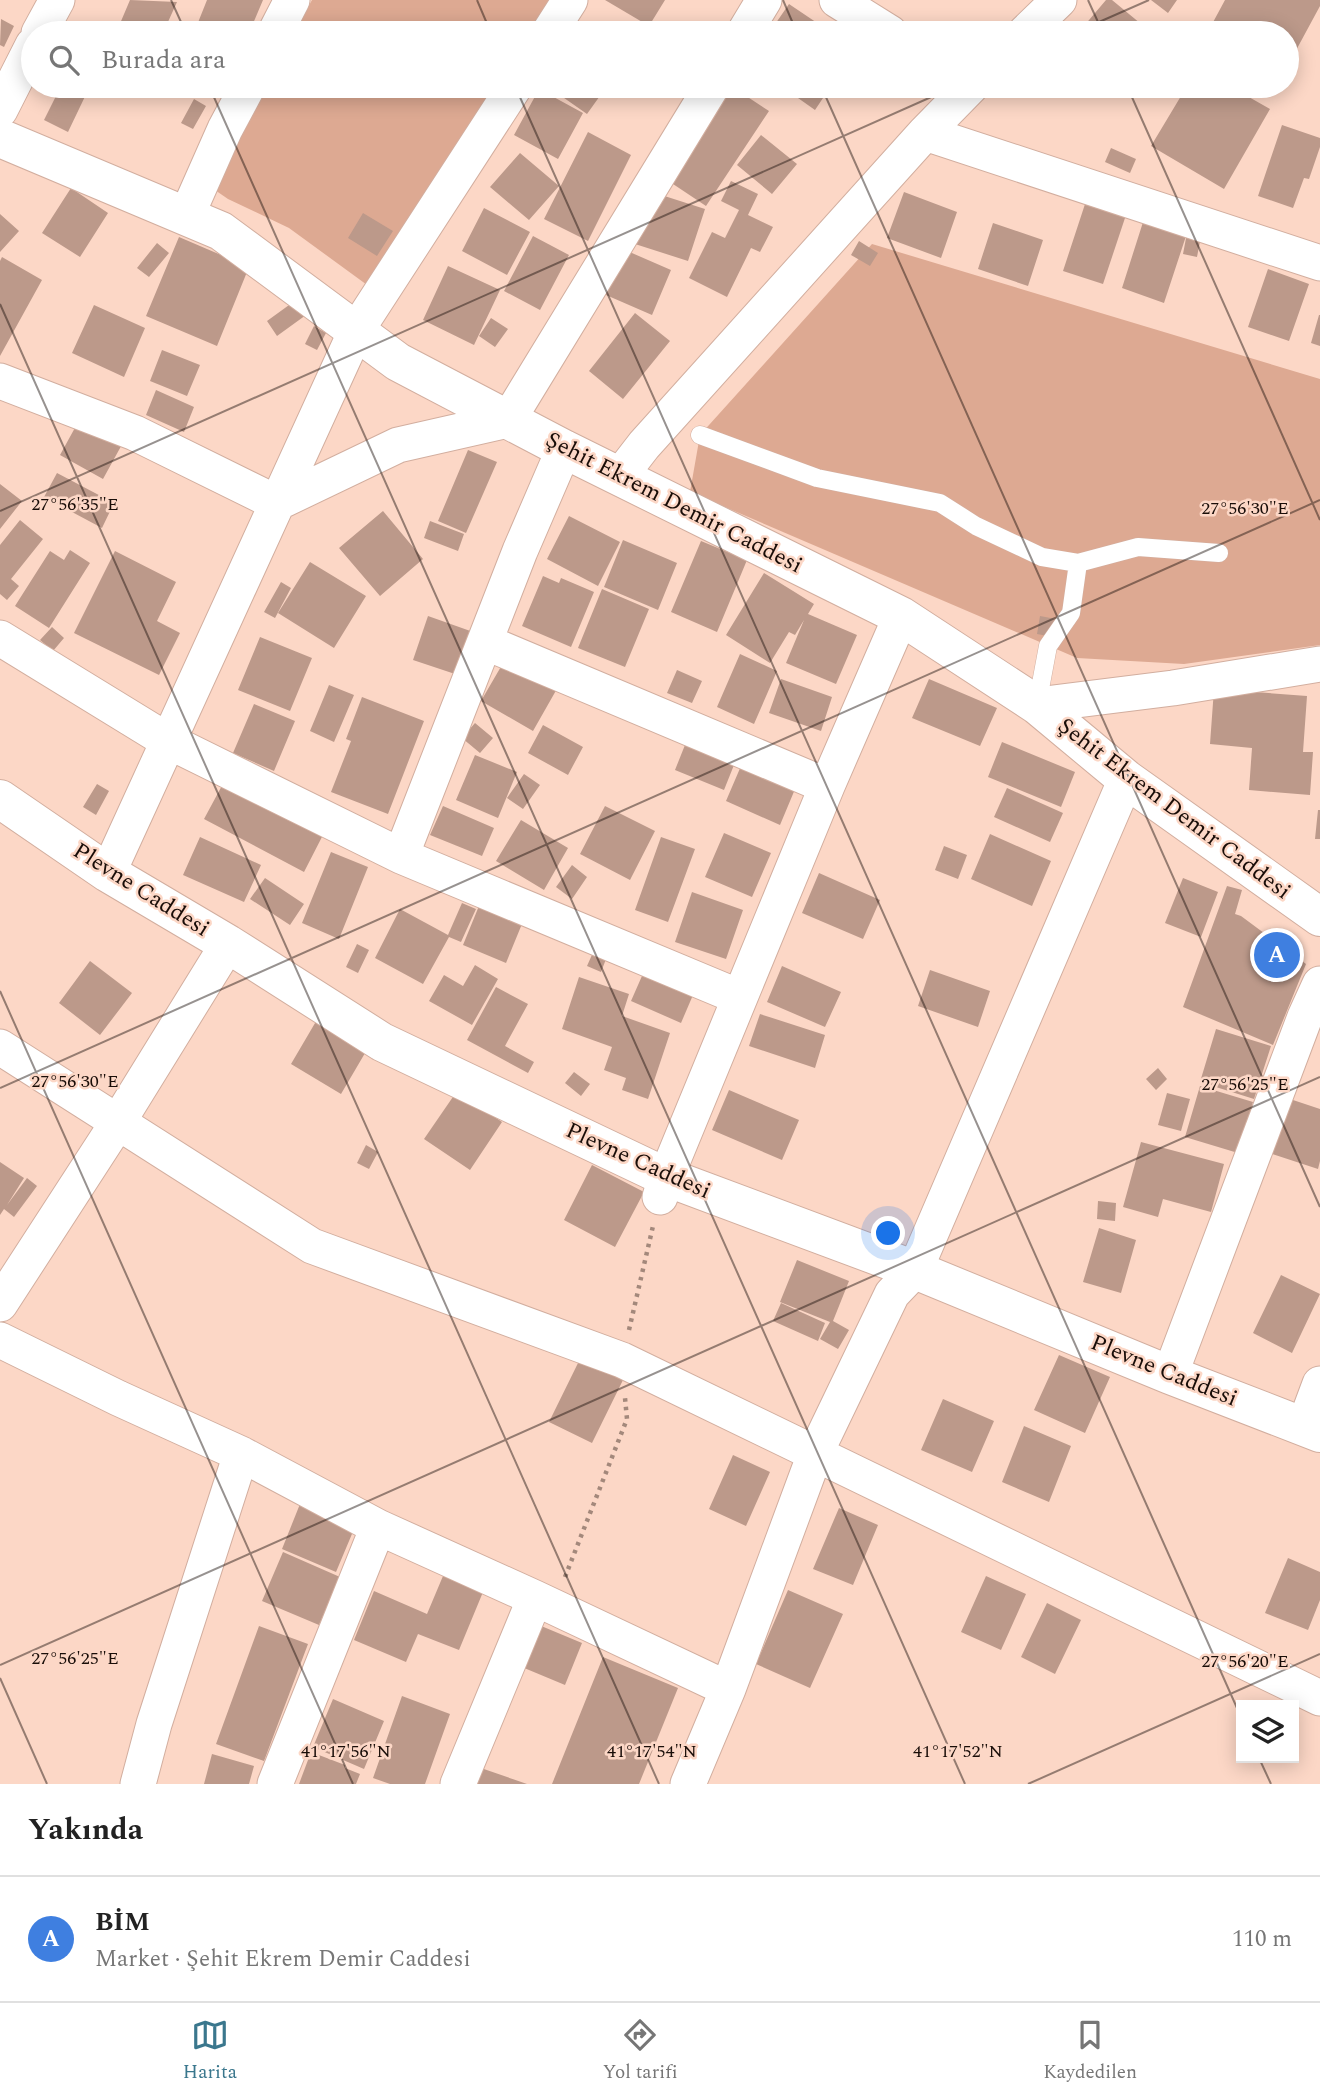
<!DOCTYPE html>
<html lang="tr">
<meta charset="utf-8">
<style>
body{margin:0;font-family:Spectral,serif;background:#f6f6f6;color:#222}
.controls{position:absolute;right:21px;bottom:21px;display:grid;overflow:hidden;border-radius:0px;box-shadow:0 4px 18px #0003}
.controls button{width:63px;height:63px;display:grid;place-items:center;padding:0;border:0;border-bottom:2px solid #e0e0e0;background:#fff;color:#222;font:35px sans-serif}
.you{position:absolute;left:889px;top:1234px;width:24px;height:24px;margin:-18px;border:5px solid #fff;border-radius:50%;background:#1a73e8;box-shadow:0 0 0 10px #1a73e833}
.badge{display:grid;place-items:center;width:46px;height:46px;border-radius:50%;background:#3a778d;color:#fff;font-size:23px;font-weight:700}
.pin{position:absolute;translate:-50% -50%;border:4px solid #fff;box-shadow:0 2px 7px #0006}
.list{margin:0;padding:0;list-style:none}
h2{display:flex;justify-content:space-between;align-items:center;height:91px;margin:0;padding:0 28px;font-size:30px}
h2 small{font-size:23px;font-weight:400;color:#767676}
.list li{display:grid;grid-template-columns:46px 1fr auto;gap:21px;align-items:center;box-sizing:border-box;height:126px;padding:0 28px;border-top:2px solid #e0e0e0}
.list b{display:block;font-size:26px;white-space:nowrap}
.list p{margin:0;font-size:23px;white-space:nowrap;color:#767676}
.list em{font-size:23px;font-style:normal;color:#767676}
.icon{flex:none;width:38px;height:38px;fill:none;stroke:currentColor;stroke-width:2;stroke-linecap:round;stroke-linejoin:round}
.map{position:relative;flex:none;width:1320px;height:1784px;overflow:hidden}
.search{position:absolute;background:#fff;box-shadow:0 4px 18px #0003;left:21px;right:21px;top:21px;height:77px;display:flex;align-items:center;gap:18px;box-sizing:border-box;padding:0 24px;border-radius:38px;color:#767676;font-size:26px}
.sheet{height:217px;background:#fff}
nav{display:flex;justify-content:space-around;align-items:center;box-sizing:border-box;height:98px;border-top:2px solid #e0e0e0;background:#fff;font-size:19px;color:#767676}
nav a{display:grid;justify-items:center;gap:4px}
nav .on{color:#3a778d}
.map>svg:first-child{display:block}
</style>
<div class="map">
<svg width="1320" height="1784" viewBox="0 0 1320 1784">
<rect width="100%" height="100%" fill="#fcd7c6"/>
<path fill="#dda992" d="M312,0H557L536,33H294Z
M266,86H503L374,290L289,228L228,199L212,188Z
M872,244L1320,379V645L1184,664L1077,658L690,492L700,435Z"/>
<path fill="#bc998a" d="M130,0L177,2L163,33H116Z
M207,0H263L249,33H218L197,25Z
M605,0H665L649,26Z
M1106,0H1112L1152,33H1078Z
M1151,0H1177L1168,13Z
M1225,0H1320V6L1287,67V33H1225L1211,26Z
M789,4L832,33H769Z
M1,19L14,26L4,47L0,45Z
M61,86H90L68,132L44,120Z
M547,86H607L587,114Z
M715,86H731L769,111L706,206L664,178Z
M781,86H831L815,110Z
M1187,86H1207L1227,98L1233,88L1270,109L1224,189L1151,146Z
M539,89L583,113L558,159L514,135Z
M194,99L206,106L193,129L181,123Z
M1282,125L1320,138V147L1309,179L1304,178L1293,208L1258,196Z
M588,132L631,155L588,241L544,219Z
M761,135L797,164L772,194L737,165Z
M1111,148L1136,159L1130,173L1105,162Z
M520,153L559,186L529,220L490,187Z
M731,181L758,194L748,215L773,227L760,252L751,248L727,297L689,278L712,232L725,238L739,210L721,201Z
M71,188L108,213L80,257L42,233Z
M652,192L705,209L688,261L635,244Z
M904,192L957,212L941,258L887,238Z
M1087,198L1127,212L1103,284L1063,271Z
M484,208L530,232L507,275L462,251Z
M363,213L393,231L377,256L348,238Z
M0,214L19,231L0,252Z
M1144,219L1187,233L1164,303L1122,288Z
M993,223L1043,240L1028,286L978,269Z
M1187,233L1201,236L1197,257L1183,254Z
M533,236L569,255L540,310L504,291Z
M179,237L249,267L217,346L146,316Z
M859,241L878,253L870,266L851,255Z
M157,243L169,253L149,277L137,268Z
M625,250L671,270L652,315L606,295Z
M2,257L42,280L0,356V261Z
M448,266L500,290L474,345L423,320Z
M1268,269L1309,284L1289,341L1248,327Z
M296,300L306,315L277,336L267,321Z
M94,305L145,328L124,377L72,353Z
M635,313L670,341L623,399L589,371Z
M1319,315H1320V346L1311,343Z
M491,318L508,329L495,347L479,336Z
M314,326L326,333L317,350L305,344Z
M162,350L200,365L187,396L150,381Z
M156,390L194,407L184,432L146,415Z
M82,415L125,439L103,479L60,455Z
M468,450L497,462L466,533L438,521Z
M57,473L114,503L102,528L44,497Z
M0,484L22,501L0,529Z
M383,511L423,559L380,596L339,548Z
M569,516L620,542L598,586L547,559Z
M20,520L43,539L11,579L19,586L7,600L0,594V545Z
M430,521L464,534L458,551L424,538Z
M623,540L677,563L658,610L604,587Z
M701,541L747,560L717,632L671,612Z
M70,550L90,563L49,628L15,606L50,551L64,560Z
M115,551L176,582L157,621L180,633L159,675L74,633Z
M310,562L366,596L334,648L278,613Z
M764,573L814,604L808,614L857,635L836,684L786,663L804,620L795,635L789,632L770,663L726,635Z
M543,576L559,583L561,578L594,592L571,647L522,626Z
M281,582L291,588L275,618L264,612Z
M602,589L649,609L625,667L578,648Z
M428,616L476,633L461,676L413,660Z
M1040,616L1056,619L1053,637L1037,634Z
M52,627L64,638L53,651L40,640Z
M260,637L312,658L290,711L238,690Z
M740,654L777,671L754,724L717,707Z
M506,658L558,687L533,731L481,701Z
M677,670L702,681L692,703L667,693Z
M781,679L832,697L821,731L769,713Z
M929,679L997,708L980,746L912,718Z
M329,685L354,695L334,742L310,731Z
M1214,689L1307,696L1303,752H1313L1310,795L1249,790L1252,748L1210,744Z
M362,697L424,721L388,814L331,792L351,741L346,739Z
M254,704L295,721L274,771L233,753Z
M475,723L493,738L480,753L462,738Z
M543,725L583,747L568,775L528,753Z
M693,725L742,745L724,790L675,770Z
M1002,742L1075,772L1061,807L988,777Z
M475,755L517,772L498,818L456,800Z
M744,759L798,782L780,825L726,801Z
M524,774L540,785L523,809L507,798Z
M225,780L324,833L304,872L204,819Z
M97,784L109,791L96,815L83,807Z
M1007,788L1063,813L1050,842L994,817Z
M443,806L494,828L482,856L430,835Z
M605,806L655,831L630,880L580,854Z
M1318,810H1320V839H1315Z
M521,820L568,848L544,890L496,861Z
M724,833L771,853L752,897L705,877Z
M990,834L1051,861L1032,906L971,879Z
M200,837L261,865L244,902L183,875Z
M661,837L695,849L668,922L635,910Z
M944,846L967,855L958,879L935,870Z
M331,852L368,867L339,939L302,923Z
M572,865L587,877L572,899L556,887Z
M819,873L880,900L863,939L802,913Z
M265,878L304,904L290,925L250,899Z
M1183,878L1218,892L1201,937L1165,923Z
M1227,886L1242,890L1235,914L1241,916L1306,964L1273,1045L1183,1007Z
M692,892L743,910L726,959L675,942Z
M481,901L524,919L506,963L463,945Z
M462,903L476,909L461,942L449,937L423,984L375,958L400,909L448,935Z
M357,944L369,950L358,973L346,967Z
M595,948L608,954L601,972L587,966Z
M649,960L699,981L681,1023L631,1001Z
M90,961L132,993L100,1035L59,1003Z
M475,965L498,979L472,1025L429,1001L444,975L463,986Z
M782,966L841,992L825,1027L767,1002Z
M930,970L990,991L978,1027L918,1006Z
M579,977L629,994L622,1016L670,1033L648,1099L622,1090L626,1078L604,1070L612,1047L562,1029Z
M496,987L528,1004L505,1046L534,1062L528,1073L467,1040Z
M760,1014L825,1035L815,1068L749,1046Z
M318,1018L368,1048L341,1094L291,1064Z
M1216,1029L1271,1046L1254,1099L1200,1082Z
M1158,1068L1167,1079L1156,1090L1146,1079Z
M574,1072L590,1084L581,1096L565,1083Z
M1200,1086L1253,1102L1238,1153L1185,1137Z
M729,1090L799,1120L782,1160L712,1130Z
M457,1091L502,1122L470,1170L424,1139Z
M1167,1093L1190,1099L1181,1131L1158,1125Z
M1287,1098L1320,1109V1161L1318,1169L1269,1153Z
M1141,1142L1224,1164L1211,1212L1163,1199L1158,1217L1123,1207Z
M366,1145L378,1152L369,1169L357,1163Z
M0,1162L24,1178L7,1205L27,1178L37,1186L14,1217L4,1209L0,1215Z
M592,1165L644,1192L615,1247L564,1220Z
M1098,1201L1116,1203L1115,1221L1097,1219Z
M1099,1228L1136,1240L1121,1293L1083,1282Z
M797,1260L849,1281L833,1321L849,1330L838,1349L820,1339L830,1322L780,1302Z
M1281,1275L1320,1294L1292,1353L1253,1333Z
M781,1303L825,1323L818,1341L773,1321Z
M1059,1355L1110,1377L1085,1433L1034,1410Z
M580,1359L623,1380L592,1443L549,1422Z
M943,1399L994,1421L972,1472L921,1450Z
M1024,1426L1071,1446L1049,1502L1002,1482Z
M733,1455L770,1472L746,1526L709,1509Z
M302,1499L357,1522L336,1572L282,1549Z
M839,1508L878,1525L853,1585L813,1569Z
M283,1552L340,1577L319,1625L262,1601Z
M1288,1558L1320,1572V1600L1308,1630L1265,1613Z
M443,1576L483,1592L459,1650L418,1634L406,1662L354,1640L374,1591L427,1614Z
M986,1576L1026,1594L1001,1650L961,1632Z
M788,1590L843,1614L810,1688L756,1664Z
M1047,1603L1081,1620L1055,1674L1021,1657Z
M534,1623L582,1643L565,1685L517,1665Z
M259,1626L308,1644L264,1761L216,1744Z
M603,1657L678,1688L639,1784H552Z
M402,1696L450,1714L425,1784H390L373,1778Z
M333,1699L384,1721L364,1769L313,1747Z
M311,1752L345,1765V1768L360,1774L356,1784H299Z
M212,1754L254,1766L249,1784H204Z
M478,1767L527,1784H472Z"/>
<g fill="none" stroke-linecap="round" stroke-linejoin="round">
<g stroke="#d2ae9f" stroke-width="19">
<path id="service" d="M700,435L817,478L940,503L976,526L1042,557L1078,563L1138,547L1219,553
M1037,705L1048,646L1071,613L1078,563"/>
</g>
<g stroke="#d2ae9f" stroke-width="37">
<path id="minor" d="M837,0L890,33
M39,33L57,0
M275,33L292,0
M549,33L570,0
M744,33L764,0
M1025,33L1059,0
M0,110L33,45
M925,133L1320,263
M186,217L225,129L248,86
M0,381L135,433L277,503L398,445L508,420L712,86
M620,476L644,445L925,133L971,86
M0,638L168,741L401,856L739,997
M485,642L827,786
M1037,705L1173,688L1320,664
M401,856L520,551L564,449
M108,873L356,331L515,86
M0,1047L312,1246L622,1360L1320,1698
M660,1197L666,1177L827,786L901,616
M0,1304L118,1122L228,944
M0,1340L118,1398L241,1454L378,1527L535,1598L728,1689
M1170,1375L1305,1017L1320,984
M1304,1427L1320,1384
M138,1784L154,1724L241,1454
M275,1784L378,1527
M458,1784L535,1598
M688,1784L728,1689L815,1454L892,1294L915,1270L1126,779"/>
</g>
<g stroke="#d2ae9f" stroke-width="40">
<path id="tertiary" d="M0,138L221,231L398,362L564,449L901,616L1037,705L1126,779L1320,917
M0,799L108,873L228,944L382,1042L666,1177L915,1270L1170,1375L1320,1433"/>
</g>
<path stroke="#a3887b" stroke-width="4.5" stroke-dasharray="3.5 5" stroke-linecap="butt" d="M629,1330L653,1226
M565,1577L627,1419L625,1398"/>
<use href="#service" stroke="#fff" stroke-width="18"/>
<use href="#minor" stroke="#fff" stroke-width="35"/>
<use href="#tertiary" stroke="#fff" stroke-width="38"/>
</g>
<path fill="none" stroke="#190d08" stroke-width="2" stroke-opacity="0.45" d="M171,0L186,33M477,0L491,33M783,0L797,33M1088,0L1103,33M1074,33L1149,0M209,86L965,1784M515,86L1241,1717M821,86L1320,1207M1127,86L1320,520M0,304L659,1784M0,511L956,86M0,991L353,1784M0,1088L1320,500M0,1665L1320,1077M0,1678L47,1784M1259,1758L1271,1784M1028,1784L1320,1654"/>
<g text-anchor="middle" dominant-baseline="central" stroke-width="5" stroke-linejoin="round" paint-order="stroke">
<g font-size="23" fill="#190d08" stroke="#fcd7c6">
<text transform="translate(674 503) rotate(27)">Şehit Ekrem Demir Caddesi</text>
<text transform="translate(1174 809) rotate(37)">Şehit Ekrem Demir Caddesi</text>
<text transform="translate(141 890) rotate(32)">Plevne Caddesi</text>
<text transform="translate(638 1161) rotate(24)">Plevne Caddesi</text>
<text transform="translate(1164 1371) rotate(22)">Plevne Caddesi</text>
</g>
</g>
<g font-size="18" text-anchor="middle" fill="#190d08" stroke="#fcd7c6" stroke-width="5" stroke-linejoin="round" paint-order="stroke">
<text x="75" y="510">27°56'35"E</text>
<text x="1245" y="514">27°56'30"E</text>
<text x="75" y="1087">27°56'30"E</text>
<text x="1245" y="1090">27°56'25"E</text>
<text x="75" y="1664">27°56'25"E</text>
<text x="1245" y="1667">27°56'20"E</text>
<text x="346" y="1757">41°17'56"N</text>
<text x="652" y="1757">41°17'54"N</text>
<text x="958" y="1757">41°17'52"N</text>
</g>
</svg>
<div class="controls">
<button><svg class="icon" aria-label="layers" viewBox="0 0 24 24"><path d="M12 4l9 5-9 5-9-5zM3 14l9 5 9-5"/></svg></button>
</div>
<div class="you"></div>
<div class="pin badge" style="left:1277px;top:955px;background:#3f7fe0">A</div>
<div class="search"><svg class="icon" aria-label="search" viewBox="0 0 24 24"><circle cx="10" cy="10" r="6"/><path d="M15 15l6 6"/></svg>Burada ara</div>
</div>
<section class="sheet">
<h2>Yakında<small></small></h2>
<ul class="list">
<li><span class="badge" style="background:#3f7fe0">A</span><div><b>BİM</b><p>Market · Şehit Ekrem Demir Caddesi</p></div><em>110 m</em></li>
</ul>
</section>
<nav>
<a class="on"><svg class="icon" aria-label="map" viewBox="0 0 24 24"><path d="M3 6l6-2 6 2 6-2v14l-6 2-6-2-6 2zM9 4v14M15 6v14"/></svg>Harita</a>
<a><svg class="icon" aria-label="directions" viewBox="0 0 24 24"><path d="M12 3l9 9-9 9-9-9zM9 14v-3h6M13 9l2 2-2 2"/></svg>Yol tarifi</a>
<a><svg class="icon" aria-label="saved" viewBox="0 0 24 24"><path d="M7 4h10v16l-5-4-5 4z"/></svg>Kaydedilen</a>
</nav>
